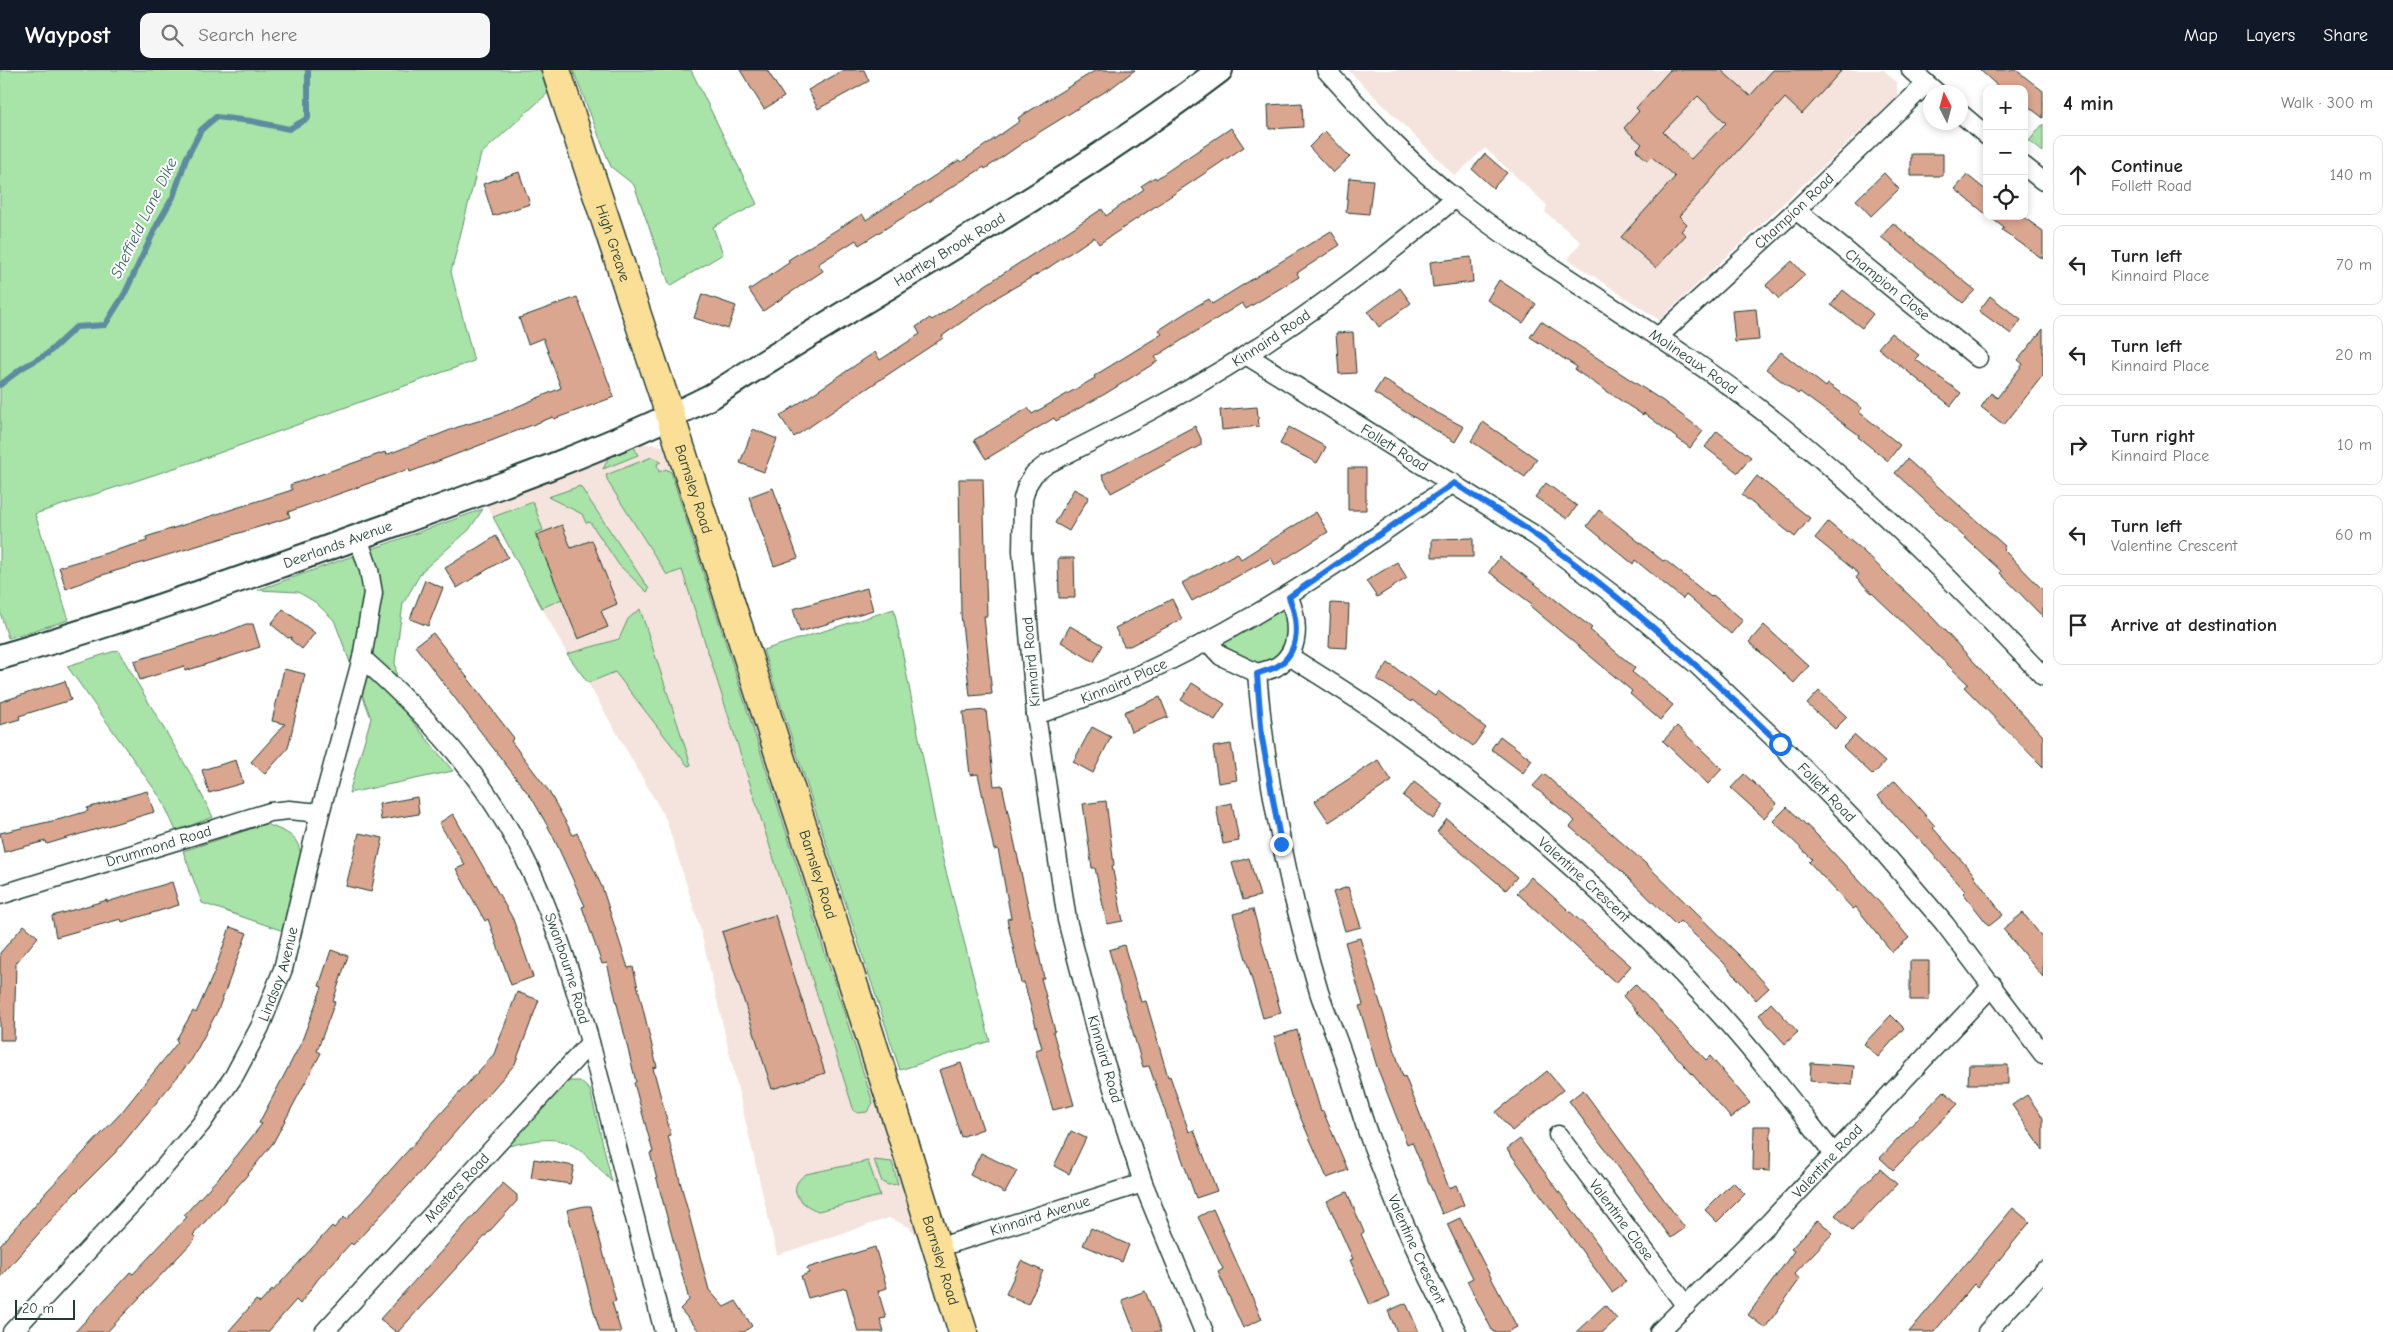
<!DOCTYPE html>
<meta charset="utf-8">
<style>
body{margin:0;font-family:"Comic Neue",sans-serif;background:#f6f6f6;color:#222}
.controls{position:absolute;right:15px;top:15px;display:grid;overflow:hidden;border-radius:10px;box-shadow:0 2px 8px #0003}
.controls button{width:45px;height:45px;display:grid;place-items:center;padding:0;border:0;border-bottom:1px solid #e0e0e0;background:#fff;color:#222;font:25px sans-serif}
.compass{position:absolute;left:1923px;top:15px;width:45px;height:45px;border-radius:50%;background:#fff;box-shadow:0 2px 8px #0003;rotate:354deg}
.scale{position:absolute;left:15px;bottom:12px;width:60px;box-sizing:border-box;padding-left:5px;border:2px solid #1f3d34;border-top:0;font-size:14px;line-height:18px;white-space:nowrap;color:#1f3d34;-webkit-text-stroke:4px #fff;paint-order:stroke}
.stop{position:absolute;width:15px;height:15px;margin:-11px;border:4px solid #1a73e8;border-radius:50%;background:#fff}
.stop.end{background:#1a73e8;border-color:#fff;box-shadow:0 1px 5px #0008}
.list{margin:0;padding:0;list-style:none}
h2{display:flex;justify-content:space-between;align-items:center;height:65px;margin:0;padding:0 20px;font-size:21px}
h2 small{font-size:16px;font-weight:400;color:#767676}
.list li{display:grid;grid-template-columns:32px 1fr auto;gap:15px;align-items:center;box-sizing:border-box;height:80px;margin:0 10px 10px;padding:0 10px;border:1px solid #e0e0e0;border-radius:10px}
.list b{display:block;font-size:19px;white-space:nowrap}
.list p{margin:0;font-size:16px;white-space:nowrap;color:#767676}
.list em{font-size:16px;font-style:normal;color:#767676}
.icon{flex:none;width:28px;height:28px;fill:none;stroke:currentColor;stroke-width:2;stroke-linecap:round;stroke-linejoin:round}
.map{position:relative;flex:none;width:2043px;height:1262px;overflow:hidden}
header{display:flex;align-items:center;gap:30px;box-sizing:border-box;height:70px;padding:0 25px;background:#111827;color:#fff}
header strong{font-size:24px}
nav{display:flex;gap:28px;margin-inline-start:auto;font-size:18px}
.search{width:350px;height:45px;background:#f6f6f6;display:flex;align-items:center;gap:12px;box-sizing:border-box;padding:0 18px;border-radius:10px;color:#767676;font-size:19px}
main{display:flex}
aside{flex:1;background:#fff}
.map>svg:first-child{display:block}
</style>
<header>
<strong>Waypost</strong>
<div class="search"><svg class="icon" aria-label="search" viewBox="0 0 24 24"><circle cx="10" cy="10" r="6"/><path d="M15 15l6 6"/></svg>Search here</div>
<nav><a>Map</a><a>Layers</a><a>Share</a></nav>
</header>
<main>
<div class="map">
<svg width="2043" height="1262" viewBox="0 0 2043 1262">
<rect width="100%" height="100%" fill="#fff"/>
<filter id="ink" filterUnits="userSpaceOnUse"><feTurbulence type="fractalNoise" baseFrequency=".02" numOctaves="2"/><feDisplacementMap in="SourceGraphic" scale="10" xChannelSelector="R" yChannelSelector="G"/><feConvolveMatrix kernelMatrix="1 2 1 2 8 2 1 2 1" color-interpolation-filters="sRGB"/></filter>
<g filter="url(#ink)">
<path fill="#f4e4dd" d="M1348,0H1884L1897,13V27L1659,250L1568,189L1581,172L1545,142L1547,135L1485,78L1455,106Z
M640,373L664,376L673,386L927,1178L909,1157L889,1148L777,1185L700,858L666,749L588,613L567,584L486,434Z"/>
<path fill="#a8e3a8" stroke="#64906e" d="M0,0H541L549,22L481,84L451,202L474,291L205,388L35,444L69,550L8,568L0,542Z
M573,0H691L757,134L713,157L723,184L670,216L634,115L611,97Z
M2043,54V82L2029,71Z
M634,377L638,385L603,399L609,387Z
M652,387L661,392L657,394L659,402L666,399L671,402L873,1033L867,1042L858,1043L854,1041L682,500L667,505L608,412L606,405Z
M580,416L649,519L647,522L619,495L590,452L586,453L582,444L548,427Z
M533,432L543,460L535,463L562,529L542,538L493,447Z
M483,439L469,460L422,501L403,534L395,592L400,636L453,701L349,723L371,648L334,550L315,532L298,522L258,520Z
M1286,535L1288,575C1284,580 1279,587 1274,590C1256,599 1232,586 1220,572Z
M640,539L691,695L688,696L615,602L588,613L567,584L619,569L628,549Z
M894,539L942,786L990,971L900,1000L763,580Z
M118,580L193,708L213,747L176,761L162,730L67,596Z
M266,754C276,758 290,762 296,771C310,792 294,839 289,863L202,833L183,781Z
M569,1011H580L590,1020L612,1112C571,1068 565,1062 505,1077L558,1015Z
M874,1090L892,1092L898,1114L888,1115L882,1112Z
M868,1091L880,1126L818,1141C799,1134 785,1118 806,1104Z"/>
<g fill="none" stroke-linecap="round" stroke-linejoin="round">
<path stroke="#5d8c9f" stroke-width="6" d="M0,315L22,298L47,284L76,257L105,255L125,223L157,155L173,127L186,89L201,60L216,47L251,51L289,59L308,48V0"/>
</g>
<path fill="#daa68f" stroke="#1f3d34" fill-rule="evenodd" d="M740,0H767L784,27L764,39Z
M844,0H864L869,11L818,39L808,20Z
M1096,0H1135L1111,18L1030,68L985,99L984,97L859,175L856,170L818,194L823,201L763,241L749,220L790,192L788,190L862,144L866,150L959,90L961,92L1020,51L1018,48Z
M1670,0H1721L1750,26L1773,0H1842L1802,44L1785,28L1679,146L1687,154L1681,161L1686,165L1656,198L1621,167L1675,107L1652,87L1648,91L1636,80L1642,74L1624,58L1639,41L1636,38ZM1698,26L1726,53L1691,89L1663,62Z
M1980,0H2016L2043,21V48L2024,33V19H2001Z
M1302,33L1303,57L1269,59L1268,35Z
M1231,58L1244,77L1099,174L1094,167L1048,198L999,226L942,266L943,268L794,367L780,346L875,282L880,290L920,264L916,257L930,248L932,250L1102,139L1106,146L1144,119L1141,116L1155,107L1156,109Z
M1325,61L1350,87L1333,103L1309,77Z
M1485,84L1507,103L1493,118L1472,99Z
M1911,84H1943V106H1911Z
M519,102L530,134L493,146L483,114Z
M1884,103L1899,119L1871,146L1856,130Z
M1967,105L1987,121V145L1955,119Z
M1349,108L1373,110L1369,144L1346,142Z
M1989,146H2022L2043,161V189L2002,160L2004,158Z
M1893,153L1975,220L1963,233L1881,167Z
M1331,161L1340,175L1297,203L1299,207L1246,239L1242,233L1155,287L1158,291L1105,324L1056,351L1054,348L986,389L974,370L1028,338L1032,344L1095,308L1094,306L1162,264L1159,260L1193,238L1209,229L1212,234Z
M1471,187L1473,212L1433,217L1430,192Z
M1792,191L1805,205L1779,229L1766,215Z
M1499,210L1536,234L1523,253L1487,230Z
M1400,218L1411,233L1379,257L1368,242Z
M1843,220L1873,244L1862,258L1831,235Z
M702,224L736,236L728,259L694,248Z
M1990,226L2021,250L2011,264L1979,241Z
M577,227L614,327L554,349L553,347L410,402L409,399L288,442L290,447L275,452L96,507L66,519L59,497L147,471L146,467L292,420L290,415L385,382L386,385L458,357L495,346L561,318L543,268L528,274L519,248Z
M1756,239L1759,270L1735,272L1732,241Z
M1541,251L1663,331L1703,361L1690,378L1644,343L1643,345L1626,334L1575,300L1577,297L1530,267Z
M2043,259V305L2004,355L1981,337L1991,323L1997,328L2023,294L2018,290Z
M1353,262L1356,303L1339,304L1336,263Z
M1891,263L1919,285L1915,289L1961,323L1951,336L1878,278Z
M1781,282L1826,317L1828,314L1862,338L1859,342L1900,375L1888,391L1858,367L1859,365L1800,322L1798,324L1766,299Z
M1383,309L1430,339L1464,357L1455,372L1374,323Z
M1257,337L1259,356L1222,360L1220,340Z
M1483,352L1537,389L1525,407L1471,371Z
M1195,356L1201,369V375L1111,423L1102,405Z
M1289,357L1326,377L1317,393L1280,374Z
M753,359L777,369L764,402L740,393Z
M1717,361L1751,387L1738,403L1705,377Z
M1907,389L2005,476L2003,479L2043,520V547L2000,503L2001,501L1895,403Z
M1348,398H1366V440H1348Z
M1757,406L1810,448L1795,467L1742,425Z
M959,409H983L987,546H984L992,624L970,626L961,544Z
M1546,413L1577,436L1567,449L1535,427Z
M773,418L798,488L774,496L749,427Z
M1074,419L1089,427L1069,461L1055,453Z
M1599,440L1663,491L1665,490L1711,527L1713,525L1743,550L1731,564L1686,525L1683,529L1635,490L1633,494L1587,456Z
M1316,442L1328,462L1275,495L1271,488L1192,531L1182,513L1237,483L1241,489Z
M1828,452L1863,481L1932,547L2043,666V697L1964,617L1968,614L1856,508L1859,504L1815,468Z
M562,455L571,478L592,470L617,534L601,541L608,557L578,569L536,465Z
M496,466L508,487L457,518L445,498Z
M1473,468V487H1432V469Z
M1500,487L1592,558L1590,560L1635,598L1632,602L1673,635L1660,650L1630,624L1632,621L1530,536L1532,534L1489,502Z
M1058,488H1074L1075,528H1059Z
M1397,492L1407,508L1377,527L1366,511Z
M425,510L443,518L428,556L410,549Z
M867,518L873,540L800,562L793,539Z
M1172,529L1182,549L1130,576H1124L1115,558Z
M1331,533L1349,534L1347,578L1329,577Z
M283,539L315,563L302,579L291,570L292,567L288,568L271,554Z
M246,554H253L260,577L185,601L184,596L140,610L134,591L219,565Z
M1764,555L1809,596L1794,613L1749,572Z
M1070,556L1103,575L1094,592L1061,572Z
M433,563L514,668L511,671L548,720L573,765L577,763L602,817L628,898L633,897L657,997L653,998L671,1065L668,1066L709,1220L724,1237L736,1231L752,1256L744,1262H700L680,1239L689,1230L650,1083L653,1082L634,1013L636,1012L607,893L602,894L582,837L585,836L552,764L533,730L415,576Z
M1388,593L1435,626L1438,621L1486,658L1473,676L1412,630L1411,632L1377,609Z
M284,599L305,604L288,678L265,704L251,692L285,654L272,651Z
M65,611L71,630L19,646L20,649L0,655V632Z
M1192,613L1225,634L1215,650L1181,630Z
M1819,621L1847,647L1835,659L1807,634Z
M1160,627L1168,647L1131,662L1124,642Z
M986,640L994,716L1002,715L1044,908H1041L1055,961L1053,962L1074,1035L1053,1040L1035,980L1042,978L1024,912L1021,913L1007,849L1011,848L998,779L994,780L978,704L970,705L963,642Z
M1677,656L1722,699L1708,714L1663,671Z
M1092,657L1111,667L1093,703L1073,692Z
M1855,665L1885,692L1873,705L1843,677Z
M1500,666L1532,690L1523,703L1491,679Z
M1231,674L1237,710L1218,713L1213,677Z
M236,690L243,713L209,723L202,700Z
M1378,690L1392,711L1329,752L1315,731Z
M1544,704L1645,793L1739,885L1769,918L1756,930L1723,892L1680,851L1676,855L1619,799L1570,757L1575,751L1533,716Z
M1744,704L1777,734L1764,748L1731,718Z
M1895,711L1935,756L1933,758L1970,800L2003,845L1989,856L1963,823L1965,821L1919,768H1916L1878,726Z
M1414,712L1444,735L1433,749L1403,726Z
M147,721L154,742L47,774L46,771L4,782L0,763L61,749L88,741L87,738Z
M417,727L419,744L381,750L379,734Z
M1106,731L1114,795L1112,796L1123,851L1107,854L1095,798H1092L1083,734Z
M1232,733L1239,771L1223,774L1216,736Z
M1787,737L1817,765L1881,834L1909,868L1892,882L1856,837L1853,839L1809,792L1812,789L1773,751Z
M453,744L513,849L533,907L511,915L488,849L485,851L456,799L465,795L439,753Z
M1447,749L1517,807L1506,820L1437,762Z
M359,763L383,768L371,822L346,816Z
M1249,788L1260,826L1243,830L1232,793Z
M1531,807L1631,896L1616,913L1517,823Z
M172,812L179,835L122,852L121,849L56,867L52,846L107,830V832Z
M1348,817L1361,857L1345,861L1333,822Z
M1253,839L1281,943L1263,948L1233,844Z
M2023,843L2043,868V907L2003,859Z
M775,845L825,1003L772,1019L722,862Z
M24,855L38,867L16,893L14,970H0V883Z
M230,857L247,863L218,940L192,989L115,1083L73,1125L0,1207V1175L48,1120L121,1043L178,972L176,970L193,941L196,943L214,903Z
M1360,868L1403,1007L1405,1006L1449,1118L1456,1115L1464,1135L1442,1144L1412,1072L1407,1074L1377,997L1359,936L1363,935L1345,872Z
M1124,875L1141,932L1146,931L1168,1007L1170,1006L1189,1062L1194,1060L1217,1121L1196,1128L1149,996L1143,997L1109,880Z
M331,880L348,886L333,931L335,932L317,981L321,983L273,1073L244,1109L193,1165L196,1168L107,1262H75L130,1202L133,1204L187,1147L184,1145L223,1103L262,1054L259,1053L301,973L322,917L319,916Z
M1910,891H1929V930H1910Z
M1635,914L1706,990L1710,986L1750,1033L1731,1048L1623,926Z
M517,922L539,930L515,994L407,1117L353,1175L351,1173L318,1209L300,1234L296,1230L268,1262H228L256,1230L260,1233L272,1220L273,1221L332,1156L334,1158L344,1147L346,1150L494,984Z
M1771,933L1798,962L1785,974L1759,945Z
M1891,945L1904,958L1878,987L1864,974Z
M1297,960L1321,1042L1323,1041L1348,1100L1327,1108L1291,1026L1274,967Z
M961,993L983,1059L961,1067L939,1000Z
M1811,993L1854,996L1852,1015L1810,1011Z
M1969,995H2008V1014H1968Z
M1547,1001L1563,1020L1512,1061L1496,1042Z
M1583,1020L1685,1158L1671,1168L1569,1031Z
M1944,1021L1958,1034L1893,1100L1880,1088Z
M2027,1025L2043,1048V1080L2012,1035Z
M1754,1056H1771L1770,1101L1753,1100Z
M1071,1061L1086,1068L1069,1104L1054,1096Z
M1520,1069L1626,1212L1612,1222L1507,1079Z
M981,1083L1017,1101L1005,1123L970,1105Z
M534,1089L574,1096L570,1114L531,1108Z
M1880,1099L1897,1114L1852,1161L1835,1145Z
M1733,1112L1745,1124L1717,1152L1705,1140Z
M503,1113L517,1125V1131L398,1262H396L380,1249Z
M1347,1122L1364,1162L1361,1164L1390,1226L1370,1235L1350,1190L1353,1189L1327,1131Z
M584,1136H591L616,1231L612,1232L621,1262H600L593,1238L567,1140Z
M2013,1138L2030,1152L1977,1217L1974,1214L1934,1262H1909Z
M1213,1139L1262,1249L1243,1258L1218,1202L1223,1199L1198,1147Z
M1460,1148L1517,1257L1507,1262H1493L1467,1211L1473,1208L1447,1154Z
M1818,1150L1833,1163L1794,1204L1800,1209L1765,1258L1748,1245L1794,1181L1791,1179Z
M1091,1158L1129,1175L1122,1192L1083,1175Z
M875,1177L887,1218L878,1221L886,1248L880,1249L884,1262H858L846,1218L808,1228L801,1206L809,1203L807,1198Z
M1021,1191L1043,1201L1028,1234L1006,1224Z
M1145,1221L1151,1236L1161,1262H1135L1131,1253L1122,1230Z
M1406,1233L1419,1262H1397L1388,1241Z
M1605,1235L1617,1249L1603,1262H1576Z"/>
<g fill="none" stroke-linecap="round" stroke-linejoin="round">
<g stroke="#1f3d34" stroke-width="21">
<g id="street">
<path id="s1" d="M1326,0C1367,45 1409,93 1457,130C1556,206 1666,266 1765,343C1866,422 1955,513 2043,606"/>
<path d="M1911,0L1936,22"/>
<path d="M1960,43L1987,66"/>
<path d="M2024,96L2043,111"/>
<path id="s2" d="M1796,140L1978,288"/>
<path id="s3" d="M1659,266L1796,140L1926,14"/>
<path id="s4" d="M1246,285L1536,466L1611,523L1696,594L1780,674L1872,769L1944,853L2043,984"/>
<path d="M1208,572L1221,586L1257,603C1263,601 1270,600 1276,597C1302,582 1298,550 1289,527"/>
<path id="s5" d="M1289,586C1322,607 1357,628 1390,652C1503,733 1609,825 1704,927C1751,977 1792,1031 1834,1084"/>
<path id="s6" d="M362,588C407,628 451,672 485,721C551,816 578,924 606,1034C625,1110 645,1186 664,1262"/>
<path id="s7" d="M1257,603C1266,712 1288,818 1319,922C1326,944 1336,964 1343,986C1353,1013 1360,1042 1370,1069C1395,1135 1423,1200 1457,1262"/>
<path id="s8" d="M1036,645C1193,594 1320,508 1453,413"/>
<path id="s9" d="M0,825L270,742L289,740L320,743"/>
<path id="s10" d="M1558,1065L1686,1236"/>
<path id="s11" d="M937,1178L1143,1113"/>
<path id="s12" d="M12,1262L149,1115L201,1054L234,1006L260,957L283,899L320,743L362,588L373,523L369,500L358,467"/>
<path id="s13" d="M324,1262L590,973"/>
<path id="s14" d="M1204,1262L1143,1113L1099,974L1067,850L1036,645L1022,481L1023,429L1027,415L1034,404L1047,394C1114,360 1182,326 1246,285C1320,238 1389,185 1455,128"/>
<path id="s15" d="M1659,1262L1769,1153L1993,915"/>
<path d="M1987,1262L2043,1201"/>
</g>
</g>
<g stroke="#1f3d34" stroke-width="28">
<g id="secondary">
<path id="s16" d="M0,587C121,552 240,510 358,467C478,424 599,383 712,326C881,216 1060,122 1220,0"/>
</g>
</g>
<g stroke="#1f3d34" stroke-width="31">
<g id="primary">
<path id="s17" d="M556,0L666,333L901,1062L963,1262"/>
</g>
</g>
<use href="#street" stroke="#fff" stroke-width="18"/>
<use href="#secondary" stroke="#fff" stroke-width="24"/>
<use href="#primary" stroke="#fbdf96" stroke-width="28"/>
</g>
</g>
<g fill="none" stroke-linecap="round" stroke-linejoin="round" filter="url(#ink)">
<path stroke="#1a73e8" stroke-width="6" d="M1281,774L1262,668L1257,604C1263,601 1270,600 1276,597C1302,582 1298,550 1289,527L1454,413C1481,431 1510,447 1537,466C1624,528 1703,600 1780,674"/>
</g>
<g text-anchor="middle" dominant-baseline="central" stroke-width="4" stroke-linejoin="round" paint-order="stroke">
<g font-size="15" fill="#1f3d34" stroke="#fff">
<text stroke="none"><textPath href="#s3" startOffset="184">Champion Road</textPath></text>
<text stroke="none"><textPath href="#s17" startOffset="182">High Greave</textPath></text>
<text stroke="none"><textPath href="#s16" startOffset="1038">Hartley Brook Road</textPath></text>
<text stroke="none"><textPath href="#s2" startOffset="118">Champion Close</textPath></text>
<text stroke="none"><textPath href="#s14" startOffset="1160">Kinnaird Road</textPath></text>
<text stroke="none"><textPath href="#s1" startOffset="471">Molineaux Road</textPath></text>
<text stroke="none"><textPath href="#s4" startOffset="175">Follett Road</textPath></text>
<text stroke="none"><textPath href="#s17" startOffset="441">Barnsley Road</textPath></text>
<text stroke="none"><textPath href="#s16" startOffset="356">Deerlands Avenue</textPath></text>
<text transform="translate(1031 592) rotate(-95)">Kinnaird Road</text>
<text stroke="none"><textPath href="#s8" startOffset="94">Kinnaird Place</textPath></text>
<text stroke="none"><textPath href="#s4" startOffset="730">Follett Road</textPath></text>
<text stroke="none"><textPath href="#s9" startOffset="166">Drummond Road</textPath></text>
<text stroke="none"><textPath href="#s17" startOffset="846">Barnsley Road</textPath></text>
<text stroke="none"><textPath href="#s5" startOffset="371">Valentine Crescent</textPath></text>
<text stroke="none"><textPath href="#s6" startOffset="378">Swanbourne Road</textPath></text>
<text stroke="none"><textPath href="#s12" startOffset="451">Lindsay Avenue</textPath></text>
<text transform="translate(1105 989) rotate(74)">Kinnaird Road</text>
<text stroke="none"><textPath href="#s15" startOffset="240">Valentine Road</textPath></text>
<text stroke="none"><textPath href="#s13" startOffset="196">Masters Road</textPath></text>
<text stroke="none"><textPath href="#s11" startOffset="108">Kinnaird Avenue</textPath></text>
<text stroke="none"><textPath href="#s10" startOffset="106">Valentine Close</textPath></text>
<text stroke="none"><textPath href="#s7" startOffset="601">Valentine Crescent</textPath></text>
<text stroke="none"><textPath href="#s17" startOffset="1251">Barnsley Road</textPath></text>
</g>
<g font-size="16" font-style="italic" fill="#395e60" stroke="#fff">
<text transform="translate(144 148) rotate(-64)">Sheffield Lane Dike</text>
</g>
</g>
</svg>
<div class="controls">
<button>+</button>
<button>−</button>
<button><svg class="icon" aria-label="locate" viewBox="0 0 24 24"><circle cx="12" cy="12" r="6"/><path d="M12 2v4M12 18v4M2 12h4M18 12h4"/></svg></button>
</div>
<svg class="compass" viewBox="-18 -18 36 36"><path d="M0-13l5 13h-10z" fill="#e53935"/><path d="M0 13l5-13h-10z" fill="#767676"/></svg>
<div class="scale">20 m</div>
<div class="stop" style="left:1780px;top:674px"></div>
<div class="stop end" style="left:1281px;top:774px"></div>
</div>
<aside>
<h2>4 min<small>Walk · 300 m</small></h2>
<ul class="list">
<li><svg class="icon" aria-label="ahead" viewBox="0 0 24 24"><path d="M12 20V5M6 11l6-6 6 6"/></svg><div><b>Continue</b><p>Follett Road</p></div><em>140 m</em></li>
<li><svg class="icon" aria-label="left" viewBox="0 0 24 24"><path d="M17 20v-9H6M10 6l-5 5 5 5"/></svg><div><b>Turn left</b><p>Kinnaird Place</p></div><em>70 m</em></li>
<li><svg class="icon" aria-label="left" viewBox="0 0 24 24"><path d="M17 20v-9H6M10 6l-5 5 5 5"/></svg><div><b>Turn left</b><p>Kinnaird Place</p></div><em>20 m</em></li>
<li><svg class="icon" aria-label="right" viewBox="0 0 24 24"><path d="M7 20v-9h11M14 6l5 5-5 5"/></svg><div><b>Turn right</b><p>Kinnaird Place</p></div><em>10 m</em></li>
<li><svg class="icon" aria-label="left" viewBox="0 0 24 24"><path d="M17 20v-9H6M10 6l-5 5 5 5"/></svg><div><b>Turn left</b><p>Valentine Crescent</p></div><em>60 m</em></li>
<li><svg class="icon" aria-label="arrive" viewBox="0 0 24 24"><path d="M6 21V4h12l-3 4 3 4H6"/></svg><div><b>Arrive at destination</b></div></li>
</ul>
</aside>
</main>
